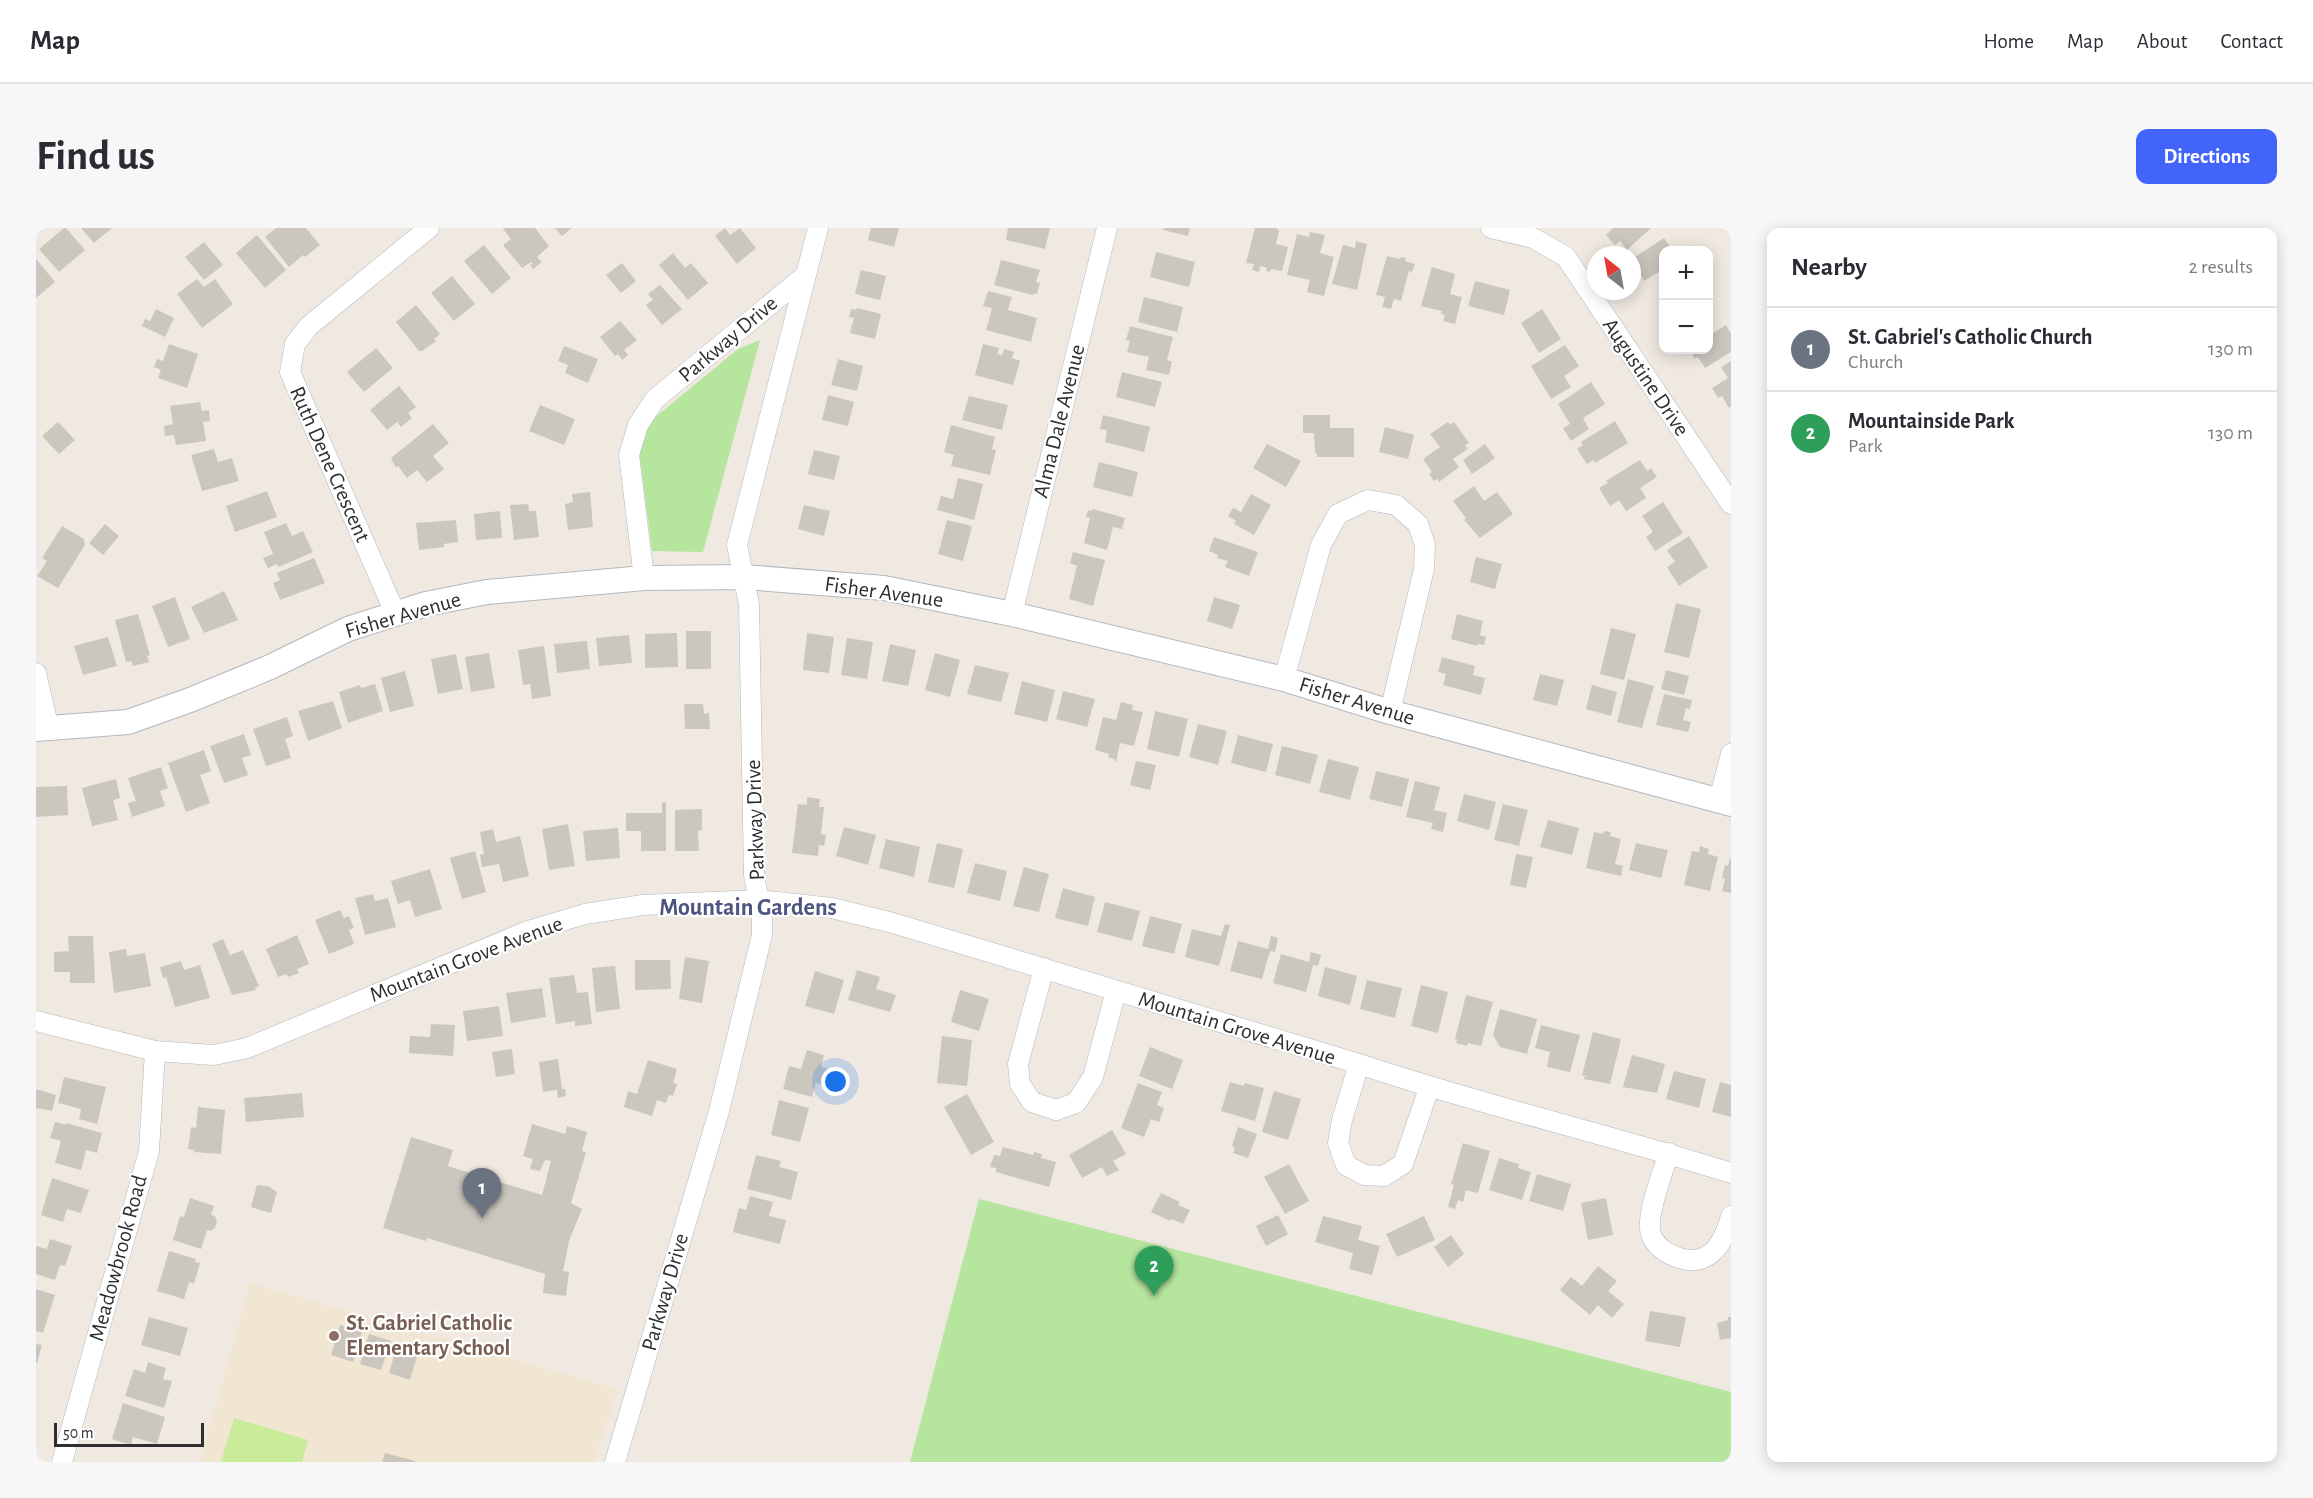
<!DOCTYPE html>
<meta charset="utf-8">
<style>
body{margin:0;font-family:"Alegreya Sans",sans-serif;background:#f7f7f7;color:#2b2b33}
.controls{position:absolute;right:18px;top:18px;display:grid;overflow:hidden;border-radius:12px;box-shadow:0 3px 15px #0003}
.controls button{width:54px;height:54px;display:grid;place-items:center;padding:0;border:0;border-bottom:2px solid #e1e1e2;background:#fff;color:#2b2b33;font:30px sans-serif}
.compass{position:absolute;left:1551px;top:18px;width:54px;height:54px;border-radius:50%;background:#fff;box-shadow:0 3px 15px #0003;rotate:329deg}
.scale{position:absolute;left:18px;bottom:15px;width:150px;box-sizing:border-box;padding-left:6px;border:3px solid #2e2e2e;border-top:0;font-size:16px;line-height:21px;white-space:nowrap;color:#2e2e2e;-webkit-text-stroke:4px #fff;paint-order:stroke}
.you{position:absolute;left:800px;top:854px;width:21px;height:21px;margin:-15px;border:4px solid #fff;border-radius:50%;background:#1a73e8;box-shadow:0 0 0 9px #1a73e833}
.badge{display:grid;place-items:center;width:39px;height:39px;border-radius:50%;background:#4264fb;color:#fff;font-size:20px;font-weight:700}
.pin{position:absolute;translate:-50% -50px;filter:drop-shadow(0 2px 3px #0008)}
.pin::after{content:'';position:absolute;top:32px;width:21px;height:18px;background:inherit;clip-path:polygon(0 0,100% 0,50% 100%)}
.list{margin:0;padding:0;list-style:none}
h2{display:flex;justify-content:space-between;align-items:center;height:78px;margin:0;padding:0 24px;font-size:26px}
h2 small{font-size:20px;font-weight:400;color:#7c7c81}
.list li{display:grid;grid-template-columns:39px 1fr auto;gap:18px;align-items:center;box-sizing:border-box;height:84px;padding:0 24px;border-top:2px solid #e1e1e2}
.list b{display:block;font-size:22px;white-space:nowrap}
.list p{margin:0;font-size:20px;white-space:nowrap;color:#7c7c81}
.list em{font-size:20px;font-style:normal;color:#7c7c81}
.map{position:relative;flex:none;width:1695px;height:1234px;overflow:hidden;border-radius:12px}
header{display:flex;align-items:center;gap:36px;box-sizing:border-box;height:84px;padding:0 30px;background:#fff;border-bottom:2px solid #e1e1e2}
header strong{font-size:28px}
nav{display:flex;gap:33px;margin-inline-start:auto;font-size:21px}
.intro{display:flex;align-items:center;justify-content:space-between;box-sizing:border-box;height:144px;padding:0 36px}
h1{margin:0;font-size:42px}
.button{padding:15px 27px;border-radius:12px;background:#4264fb;color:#fff;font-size:21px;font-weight:700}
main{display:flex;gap:36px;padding:0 36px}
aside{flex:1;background:#fff;border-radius:12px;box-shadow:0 3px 15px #0003}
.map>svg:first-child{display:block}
</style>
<header>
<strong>Map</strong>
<nav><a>Home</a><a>Map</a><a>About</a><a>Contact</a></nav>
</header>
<div class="intro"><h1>Find us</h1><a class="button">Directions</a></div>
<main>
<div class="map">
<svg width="1695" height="1234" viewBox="0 0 1695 1234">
<rect width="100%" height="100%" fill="#efe9e1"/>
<path fill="#f0e6d1" d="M214,1055L581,1161L558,1234H164Z"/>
<path fill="#b6e59e" d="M724,112L667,324L616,323L603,221L611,196L702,121Z
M943,971L1695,1164V1234H874Z"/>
<path fill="#c9ec9a" d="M198,1190L272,1212L266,1234H185Z"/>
<path fill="#cbc7bf" d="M28,0H30L49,22L23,44L3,21Z
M45,0H76L58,15Z
M240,0H270L284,17L269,29L267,27L253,39L229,9Z
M468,0H499L513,18L501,29L506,34L497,41L494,37L497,36L495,34L486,40L467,17L475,11L467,1Z
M519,0H536L526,8Z
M689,0L694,7L704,0L720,20L701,36L679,8Z
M835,0H863L858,19L832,12Z
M972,0H1014L1009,21L970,12Z
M1128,0H1154L1152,8L1127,2Z
M1219,0H1239L1243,2L1240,16L1252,19L1246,43L1235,41L1234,44L1230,43L1231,40L1224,38L1223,44L1216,42L1218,36L1210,35Z
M1577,0H1615L1591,22L1584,13L1579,17L1570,7Z
M1274,4L1289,7L1284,25L1298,29L1288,68L1271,64L1274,52L1251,47L1261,6L1273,9Z
M221,7L250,42L229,60L200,25Z
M1628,10L1636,22H1628V41L1608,53L1596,31Z
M1320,13L1331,16L1321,62L1296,56L1307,17L1319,20Z
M168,14L187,37L168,52L149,29Z
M448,17L475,50L456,66L428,33Z
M1120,24L1159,34L1153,59L1114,49Z
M637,25L649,40L655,35L672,55L652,72L623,37Z
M1351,28L1364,31L1365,29L1370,30L1369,33L1379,36L1376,44L1373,43L1365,73L1358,71L1355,81L1346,79L1349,69L1340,67Z
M0,31L19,54L0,70Z
M965,32L1004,42L1000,54L1004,55L1001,66L998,65L997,67L958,57Z
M586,35L600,53L585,65L570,47Z
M1396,39L1419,46L1414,66L1426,69L1419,96L1407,93L1409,87L1405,86L1406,83L1385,78Z
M825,42L850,48L844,72L819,66Z
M416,48L439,76L418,93L395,65Z
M161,51L168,59L179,51L197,76L166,100L141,66Z
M1439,53L1474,62L1468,87L1432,78Z
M624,57L646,81L626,97L610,77L617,72L612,66Z
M952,63L976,69L972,82L1001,90L995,114L950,102L956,80L947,78Z
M1108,69L1147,79L1141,104L1102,94Z
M380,77L404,106L398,111L400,113L386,123H383L360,94Z
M821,80L845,86L839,111L814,105L818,90L813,89L815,81L820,82Z
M120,81L138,90L129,109L106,98L109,91L114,93Z
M1506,81L1525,111L1503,125L1485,95Z
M584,93L601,112L588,122L592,127L586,132L582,126L579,128L564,109Z
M1690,97L1695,106V124L1669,140L1662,129L1659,131L1656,125L1658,123L1657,122H1672V108Z
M1094,98L1137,109L1131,132L1136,134L1133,147L1110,142L1113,129L1091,124L1094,113L1090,112Z
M133,116L162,126L151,160L122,150L125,142L118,139L121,131L127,133Z
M947,116L963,120L961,126L966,127L968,121L978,124L976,130L984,133L977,157L939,147Z
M1529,117L1543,138L1528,148L1535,159L1515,171L1495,138Z
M528,118L562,131L552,155L529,145L532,137L522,133Z
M340,120L357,140L328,164L311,144Z
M802,131L827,138L821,163L795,157Z
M1695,133V178L1693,180L1686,168L1682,170L1676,160L1692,150L1685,139Z
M1086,144L1126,154L1119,179L1080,169Z
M1555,154L1569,176L1547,190L1553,201L1535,213L1527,200L1534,196L1522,176Z
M363,158L380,179L372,185L376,190L365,199L361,194L351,202L334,182Z
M792,167L818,174L812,198L786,192Z
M933,168L972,177L966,202L926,192Z
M164,174L166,183L173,182L174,193L167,194L170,213L140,217L138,207L129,208L128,198L137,196L134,178Z
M504,177L539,191L528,217L493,203Z
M1067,187L1114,199L1108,224L1069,214L1071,202L1064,201Z
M1267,187H1294V200H1318V229H1281V225H1279L1278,205H1267Z
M1579,193L1592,215L1559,235L1557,232L1551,236L1541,221L1547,217L1545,214Z
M22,194L39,212L23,226L6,208Z
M1412,194L1414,197L1418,194L1433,215L1429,217L1432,221L1417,231L1423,239L1403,254L1401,251L1398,253L1393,246L1396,244L1387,231L1404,219L1394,206Z
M397,196L413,215L397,228L408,241L391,254L381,242L371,250L362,238L360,240L355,230Z
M915,197L959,209L956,221L960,222L954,247L915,238L918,227L908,224Z
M1349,199L1378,207L1372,231L1343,224Z
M1231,216L1265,233L1250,259L1217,240Z
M1449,216L1459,230L1436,246L1427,232Z
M178,221L182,234L196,230L203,253L166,263L155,227Z
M778,222L804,228L798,252L772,246Z
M1604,232L1611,243L1615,240L1621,249L1604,260L1610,270L1590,283L1583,272L1574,278L1563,260L1572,255L1570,253Z
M1063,234L1102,244L1096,269L1057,259Z
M922,250L947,256L938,292L901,282L905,268L917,271Z
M1438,258L1448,273L1461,264L1477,286L1444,310L1428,292L1430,290L1417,273Z
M231,263L241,289L199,304L190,278Z
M554,264L557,299L532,302L529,276L537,274L536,266Z
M1215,266L1235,277L1218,307L1198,296L1200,293L1192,288L1197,280L1205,284Z
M1627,274L1647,305L1619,323L1610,309L1617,304L1606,288Z
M492,276L493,283H500L503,309L478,312L474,277Z
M768,277L794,283L788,308L762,301Z
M1057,281L1089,290L1086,301L1077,299L1071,322L1048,315L1054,290L1050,289L1052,282L1056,283Z
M464,283L466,310L440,312L438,286Z
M420,292L422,314L408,316V319L383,322L380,295Z
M911,292L936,298L927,333L902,326Z
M250,295L256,308L267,303L277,324L243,339L241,336L232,340L227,330L237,326L228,304Z
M69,296L83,308L67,327L53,315Z
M26,298L48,311L49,317L22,360L1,348L11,333L6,330Z
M1653,308L1672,339L1643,358L1631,339L1639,334L1631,322Z
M1178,309L1222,324L1213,348L1189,339L1192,333L1181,330L1182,327L1173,323Z
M1037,324L1069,332L1057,378L1033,371L1041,338L1034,335Z
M1440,329L1466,336L1459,361L1434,354Z
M278,330L289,355L244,372L237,355L244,352L241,345Z
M188,363L202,392L168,405L155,379Z
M139,369L154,411L132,419L116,378Z
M1178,369L1204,377L1196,401L1171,393Z
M1640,375L1665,381L1653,430L1628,424Z
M102,386L114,427L111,428L113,434L97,438L95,433L90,434L79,392Z
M1421,386L1447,393L1444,407L1450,409L1448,417L1441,416V418L1415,411Z
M1575,400L1600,406L1588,452L1564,446Z
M650,403H675V441H650Z
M641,405L642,439L609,440V406Z
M771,405L798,409L793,445L767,442Z
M593,407L596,435L563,438L560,410Z
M72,409L81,438L47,447L38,418Z
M811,410L837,414L831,451L805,447Z
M551,413L554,441L521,445L518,416Z
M854,416L880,422L872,458L846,453Z
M508,418L515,468L496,471L494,456L487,457L482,422Z
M453,425L459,460L435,464L429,429Z
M899,425L924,432L914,469L889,462Z
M420,426L427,461L402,466L395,431Z
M1406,429L1439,438L1437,447L1449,450L1445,467L1407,457L1410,446L1402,444Z
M939,437L973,445L965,474L931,466Z
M1630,442L1653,448L1648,467L1625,461Z
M369,443L378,478L354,484L345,450Z
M1504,446L1528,452L1521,478L1497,472Z
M1592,451L1618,458L1606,500L1581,494Z
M986,453L1019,462L1011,494L978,486Z
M339,456L347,483L312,495L303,464L324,457L325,460Z
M1556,457L1581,464L1575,488L1550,481Z
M1027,463L1059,471L1051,499L1020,491Z
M1628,466L1656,472L1654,481L1650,480L1647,492L1655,494L1652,504L1620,497Z
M297,473L306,500L272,513L262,483Z
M1085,474L1097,477L1096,482L1107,484L1098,518L1084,515L1080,534L1078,531L1072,529L1073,526L1059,522L1067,489L1080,492Z
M648,476H667L668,486L673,485L674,501H649Z
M1119,483L1152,491L1143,529L1111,521Z
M251,489L257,508L249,511L255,530L230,538L217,501Z
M1162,496L1191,503L1182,537L1153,529Z
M208,506L215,527L206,530L212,547L188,555L174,518Z
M1202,507L1237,516L1230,544L1195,535Z
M1246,518L1282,527L1274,556L1239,547Z
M168,522L175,543L164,547L174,575L150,584L132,535Z
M1292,531L1323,539L1314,572L1283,564Z
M1100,533L1120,537L1114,562L1094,557Z
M125,539L132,560L124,563L129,578L96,589L92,575L100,573L92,550Z
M1340,543L1373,551L1366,579L1333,571Z
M80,551L84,570L77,572L82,592L56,598L46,560Z
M1379,553L1404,559L1398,582L1411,585L1407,604L1395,601L1397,595L1370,589Z
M31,558L32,587L0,589V559Z
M1428,566L1460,574L1453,602L1421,593Z
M771,569L784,571L783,579H788L785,606L790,607L788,618L783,617L782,628L756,625L762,576L771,577Z
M630,574V623H605V603H590V585H626V575Z
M1467,576L1492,582L1483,618L1458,612Z
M666,581V602L662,603L663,623H639V582Z
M1512,592L1543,600L1536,627L1504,619Z
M532,596L539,638L513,642L506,601Z
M808,599L840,607L832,637L800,628Z
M582,600L584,630L550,633L547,603Z
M457,601L460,614L484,608L493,648L467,654L463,636L446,639L444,627L448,626L444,604Z
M1568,603L1575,604L1574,608L1585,611L1579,636L1587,638L1585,648L1550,640L1558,604L1567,606Z
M850,611L884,619L878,649L843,640Z
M901,615L927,621L918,660L892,654Z
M1600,615L1632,622L1625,650L1593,642Z
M1664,618L1673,621L1672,626L1682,629L1674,663L1648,657L1656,623L1663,624Z
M439,623L450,664L426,671L414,630Z
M1480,626L1497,629L1490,660L1474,657Z
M1694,630H1695V665L1686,663L1689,651L1686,650L1689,637L1692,638Z
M939,635L971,643L964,673L931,665Z
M988,639L1013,646L1003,684L977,678Z
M394,641L406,681L379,689L374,672L362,676L355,653Z
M1027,660L1059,669L1052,698L1019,690Z
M337,666L339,673L352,670L360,699L329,707L319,670Z
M1069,674L1104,683L1096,713L1061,704Z
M304,682L308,690L313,688L318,700L313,702L318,716L293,726L279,692Z
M1114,688L1146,696L1138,726L1106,718Z
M1189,696L1194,697L1183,738L1149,729L1156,701L1185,708Z
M261,707L273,736L261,741L263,745L252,749L250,746L242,749L230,721Z
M32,708H57L59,755H34V744H18V724L33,723Z
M1235,708L1242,710L1239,724L1234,723L1226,751L1194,743L1202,713L1232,721Z
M187,711L194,727L207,722L223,758L219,760L220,762L196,767L176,716Z
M90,721L91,728L109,725L115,758L78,765L73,724Z
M1275,724L1285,727L1282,738L1277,737L1270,764L1237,755L1245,726L1273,734Z
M649,729L673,733L666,775L643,771Z
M599,732H634L635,761L599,762Z
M145,733L148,742L164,737L174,770L139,779L130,749L127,750L124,739Z
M579,738L584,781L560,784L556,740Z
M1289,739L1321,748L1314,777L1282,768Z
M821,742L844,749L840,761L860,767L854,784L812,772Z
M779,743L808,752L798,786L769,778Z
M538,747L541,765L552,764L556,796L539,798V793L520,796L513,750Z
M1331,752L1366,760L1359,790L1324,781Z
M1385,757L1412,764L1402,805L1375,798Z
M506,760L510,789L475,795L470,765Z
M924,762L953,771L943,803L915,794Z
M1430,767L1457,774L1445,818L1432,815L1431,818L1420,815L1421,812L1419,811Z
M463,778L467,808L431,813L427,783Z
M1464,781L1501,791L1491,826L1464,819L1457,807Z
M395,796L419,797L417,828L373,825L374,808L394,809Z
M1505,797L1544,807L1534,844L1511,839L1514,824L1499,820Z
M1557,804L1585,811L1574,856L1548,851L1549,848L1546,847Z
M906,808L936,812L931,858L901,855Z
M1114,819L1147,832L1136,861L1103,848Z
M476,821L479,846L460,849L456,824Z
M771,822L788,827L785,839L791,840L786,857L780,855L776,869L747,861L753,838L765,841Z
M1596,827L1629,836L1621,865L1587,859Z
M522,831L526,861H529L530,868L522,870L521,862L507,864L503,834Z
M612,832L641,841L637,855L641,856L637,868L633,867L630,875L621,872L616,888L588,879L592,863L601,866Z
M1638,843L1670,851L1663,880L1630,871Z
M28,849L70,859L61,896L43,891L45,881L22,875Z
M1194,854L1208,858L1209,855L1228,860L1219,893L1185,883Z
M1684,854L1695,857V889L1676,884Z
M1102,855L1126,864L1121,877L1128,880L1123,894L1115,891L1108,909L1085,900Z
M0,861L20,867L16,883L0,880Z
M1238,863L1265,871L1252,912L1226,904Z
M266,865L268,889L210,894L208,870Z
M931,866L958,914L935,927L908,879Z
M743,872L773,880L764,914L735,907Z
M162,879L189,882L185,926L158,924V922L152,921L155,899L160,900Z
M19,894L30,897V895L66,905L61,925L50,922L45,942L19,935L25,913L14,910Z
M496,896L529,906L531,898L551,904L546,923L550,924L535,975L546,981L533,1013L527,1043L533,1044L530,1068L507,1065L509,1046L391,1010L390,1013L347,1000L375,909L417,922L412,938L506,967L515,933L509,932L504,943L494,941L497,931L487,928Z
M1202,899L1221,906L1212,930L1197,925L1199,920L1196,918Z
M1076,902L1090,926L1077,933L1083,942L1071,948L1066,939L1046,950L1033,927Z
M1427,915L1454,923L1442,965L1430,962L1427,974L1422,972L1419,981L1412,979L1418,957L1415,956Z
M967,919L997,927L998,924L1006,926L1005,930L1020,934L1013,959L960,944V940L954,939L958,927L964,928Z
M720,927L745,933L743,939L762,944L755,972L711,961Z
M1463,930L1483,936L1482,940L1495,944L1486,972L1453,962Z
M1253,936L1273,973L1249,986L1228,949Z
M1501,946L1535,956L1527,983L1493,973Z
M16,950L53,962L45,985L31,981L27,994L5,987Z
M221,957L232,958L241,964L235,985L215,979Z
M1125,965L1144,974L1142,977L1154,982L1147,996L1136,991L1134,993L1115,984Z
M714,968L737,974L733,988L750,992L744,1016L697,1004L703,980L710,982Z
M154,970L178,978L175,987L179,988L181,993L179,1000L175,1003L171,1002L165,1021L137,1012L144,988L148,989Z
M1570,970L1577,1007L1552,1012L1545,975Z
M1242,987L1252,1006L1230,1018L1220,998Z
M1287,988L1326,998L1322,1012L1344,1018L1336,1047L1313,1041L1317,1025L1279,1014Z
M1388,988L1399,1012L1361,1029L1350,1006Z
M1415,1007L1428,1026L1412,1039L1398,1019Z
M14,1011L36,1018L29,1038L24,1037L19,1052L0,1046V1018L11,1021Z
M133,1023L160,1031L159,1034L164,1035L158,1056L153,1054L148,1071L121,1063Z
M1562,1038L1581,1053L1572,1063L1588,1076L1576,1090L1562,1077L1554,1087L1524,1062L1535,1049L1546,1058Z
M0,1061L19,1067L7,1105L0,1103Z
M1614,1083L1650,1089L1644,1119L1609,1113Z
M113,1089L152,1100L144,1128L105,1117Z
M1692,1089H1695V1110L1684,1112L1681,1095L1692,1092Z
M304,1097L326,1104L317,1134L295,1127Z
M333,1106L355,1113L345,1142L324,1136Z
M362,1115L383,1122L374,1152L353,1145Z
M0,1116L6,1117L1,1135H0Z
M112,1134L130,1140L127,1151L136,1153L128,1180L89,1168L98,1141L109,1145Z
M87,1175L129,1189L121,1216L97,1209L95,1217L76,1211Z
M349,1225L379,1233V1234H346Z"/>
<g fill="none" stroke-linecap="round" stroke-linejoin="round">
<g stroke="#b4b7c1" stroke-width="21">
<path id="minor" d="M1455,0L1497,10L1530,29L1695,276
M608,350L593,227L602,197L619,171L770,47
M359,385L254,144L259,116L273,98L393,0
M976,386L1071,0
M0,445L13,501
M1248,451L1285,317L1302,286L1332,272L1360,277L1382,296L1389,317L1388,341L1354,484
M1683,572L1695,526
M1008,740L982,836L984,856L996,874L1020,882L1040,875L1057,849L1080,763
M0,793L119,823L178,827L211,820L492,703L549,686L607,677L723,672L796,680L857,695L1323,836C1445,877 1572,906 1695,945
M1323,836L1306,892L1302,915L1310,937L1328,947L1348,948L1367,936L1393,860
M1633,925C1627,944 1609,989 1615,1006C1618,1016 1629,1025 1638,1028C1671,1042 1687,1018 1695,988
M26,1234L113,923L119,823
M579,1234L683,883L726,707V692L718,647L713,376L701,317L782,0"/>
</g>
<g stroke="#b4b7c1" stroke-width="26">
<path id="tertiary" d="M0,501L92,494L154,472L232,440L312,401L390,376L451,364L608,350L708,349L848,360L976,386L1248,451L1354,484L1695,576"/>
</g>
<use href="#minor" stroke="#fff" stroke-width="20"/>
<use href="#tertiary" stroke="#fff" stroke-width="24"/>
</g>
<circle fill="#8d6e63" stroke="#fff" stroke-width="2" cx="298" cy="1108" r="6"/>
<g text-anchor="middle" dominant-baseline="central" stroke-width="4.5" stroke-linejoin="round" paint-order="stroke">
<g font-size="22" fill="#2e2e2e" stroke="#fff">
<text transform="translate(692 111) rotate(-40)">Parkway Drive</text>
<text transform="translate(1610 149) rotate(56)">Augustine Drive</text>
<text transform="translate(1023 193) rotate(-76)">Alma Dale Avenue</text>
<text transform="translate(294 236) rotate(66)">Ruth Dene Crescent</text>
<text transform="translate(848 364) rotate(8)">Fisher Avenue</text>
<text transform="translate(367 387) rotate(-16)">Fisher Avenue</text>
<text transform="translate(1321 473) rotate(17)">Fisher Avenue</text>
<text transform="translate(719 592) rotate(-92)">Parkway Drive</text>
<text transform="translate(430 731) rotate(-21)">Mountain Grove Avenue</text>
<text transform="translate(1201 800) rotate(17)">Mountain Grove Avenue</text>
<text transform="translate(82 1030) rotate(-75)">Meadowbrook Road</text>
<text transform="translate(629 1064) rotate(-74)">Parkway Drive</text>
</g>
<g font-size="22" font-weight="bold" fill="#785e54" stroke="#fff" text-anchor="start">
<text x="310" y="1095">St. Gabriel Catholic<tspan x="310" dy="25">Elementary School</tspan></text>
</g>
<g font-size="24" font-weight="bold" fill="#4d5680" stroke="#fff">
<text x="712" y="680">Mountain Gardens</text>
</g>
</g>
</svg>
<div class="controls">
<button>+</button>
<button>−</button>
</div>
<svg class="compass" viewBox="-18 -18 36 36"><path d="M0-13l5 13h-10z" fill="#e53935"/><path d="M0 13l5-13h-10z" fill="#7c7c81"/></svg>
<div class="scale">50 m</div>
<div class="you"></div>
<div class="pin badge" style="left:446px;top:990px;background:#6b7280">1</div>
<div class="pin badge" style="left:1118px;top:1068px;background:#2e9e5b">2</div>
</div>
<aside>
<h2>Nearby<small>2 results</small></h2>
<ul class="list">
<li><span class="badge" style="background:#6b7280">1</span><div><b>St. Gabriel's Catholic Church</b><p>Church</p></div><em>130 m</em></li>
<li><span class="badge" style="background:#2e9e5b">2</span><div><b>Mountainside Park</b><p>Park</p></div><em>130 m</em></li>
</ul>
</aside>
</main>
